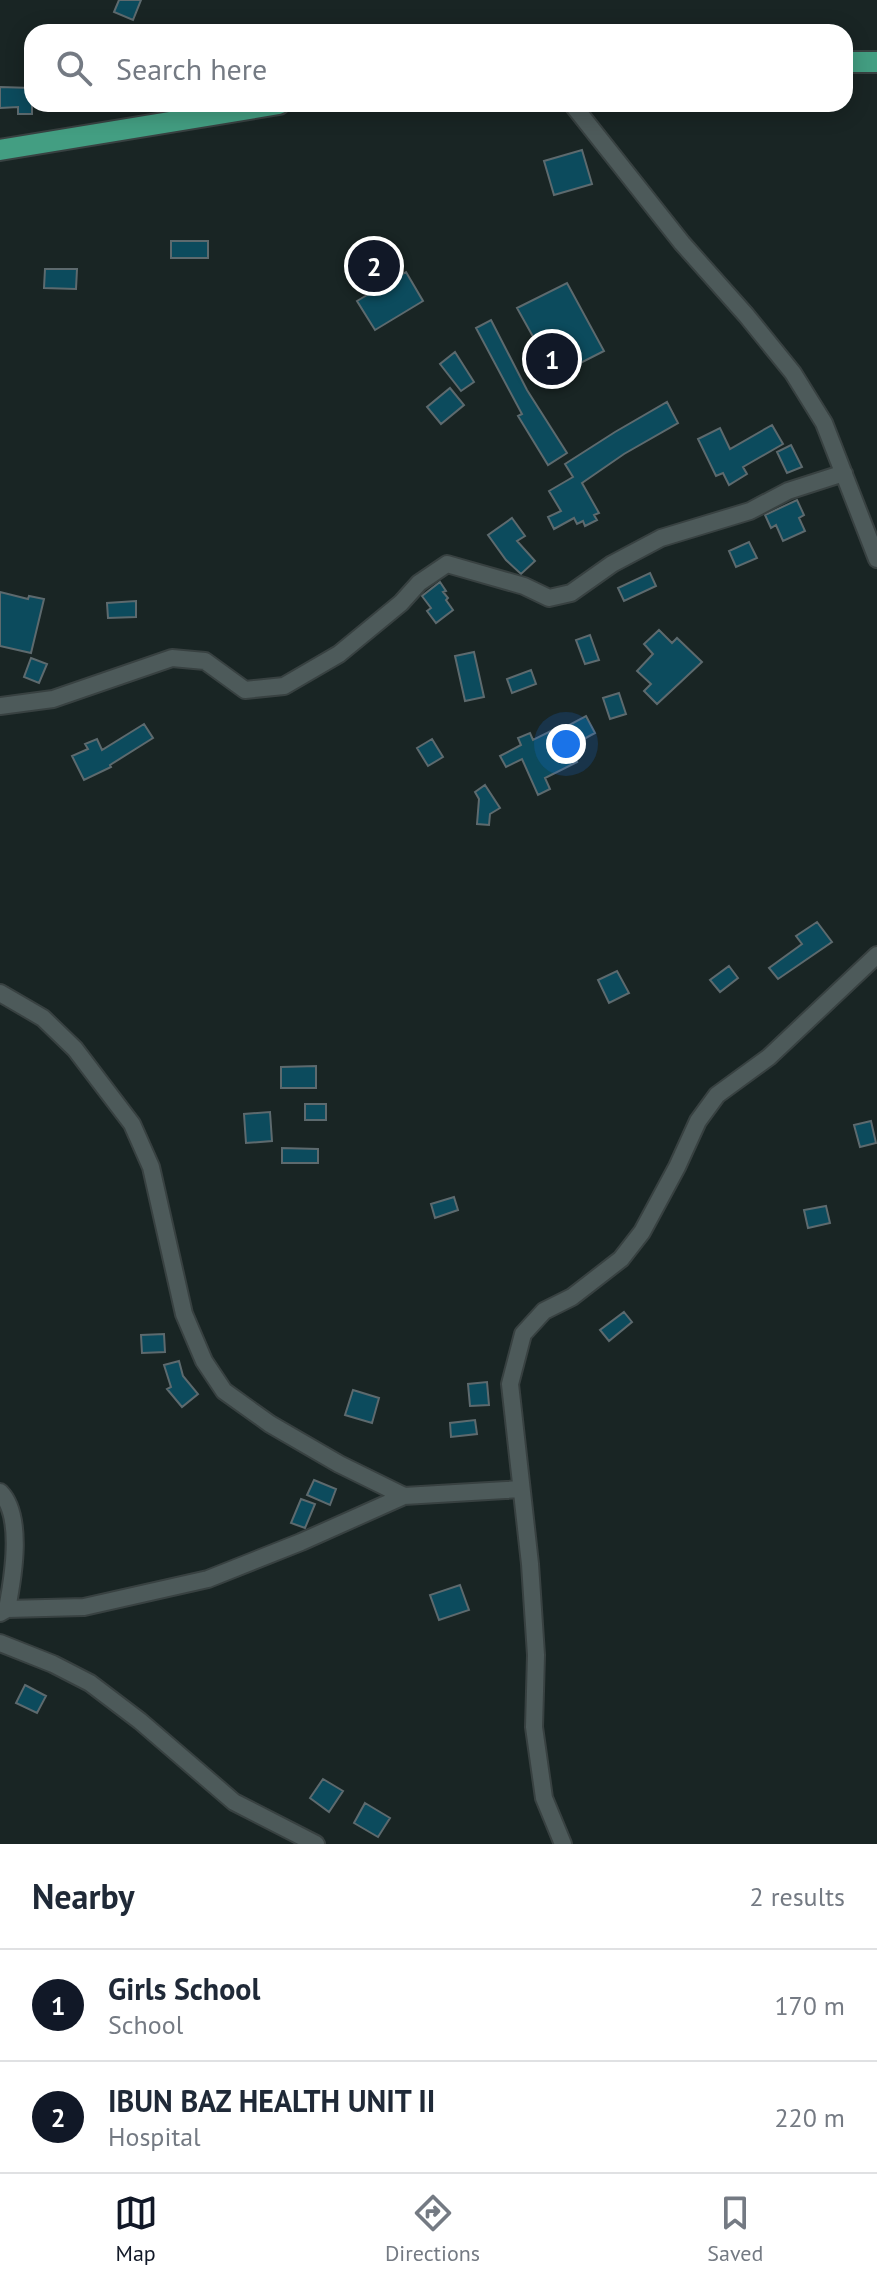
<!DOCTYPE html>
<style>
body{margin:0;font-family:"PT Sans",sans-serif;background:#f6f6f7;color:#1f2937}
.you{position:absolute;left:566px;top:744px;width:28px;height:28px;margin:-20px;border:6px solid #fff;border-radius:50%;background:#1a73e8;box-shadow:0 0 0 12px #1a73e833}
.badge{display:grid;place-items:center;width:52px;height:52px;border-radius:50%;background:#111827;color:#fff;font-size:26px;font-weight:700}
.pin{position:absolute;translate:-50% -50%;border:4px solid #fff;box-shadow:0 2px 8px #0006}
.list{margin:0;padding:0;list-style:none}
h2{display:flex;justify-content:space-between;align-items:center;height:104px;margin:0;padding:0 32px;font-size:34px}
h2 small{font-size:26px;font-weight:400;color:#747a83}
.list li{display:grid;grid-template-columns:52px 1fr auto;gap:24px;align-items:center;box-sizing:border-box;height:112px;padding:0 32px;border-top:2px solid #e0e1e3}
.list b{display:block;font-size:30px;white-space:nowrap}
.list p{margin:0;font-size:26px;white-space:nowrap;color:#747a83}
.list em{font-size:26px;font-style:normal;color:#747a83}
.icon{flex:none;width:44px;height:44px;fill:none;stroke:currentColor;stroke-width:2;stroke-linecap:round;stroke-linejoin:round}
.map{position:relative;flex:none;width:877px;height:1844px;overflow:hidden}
.search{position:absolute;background:#fff;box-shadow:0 4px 20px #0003;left:24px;right:24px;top:24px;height:88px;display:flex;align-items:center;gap:20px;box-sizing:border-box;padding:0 28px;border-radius:24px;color:#747a83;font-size:30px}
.sheet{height:328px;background:#fff}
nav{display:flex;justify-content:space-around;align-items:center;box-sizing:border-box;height:112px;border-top:2px solid #e0e1e3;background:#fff;font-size:22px;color:#747a83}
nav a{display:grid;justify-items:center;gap:4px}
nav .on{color:#111827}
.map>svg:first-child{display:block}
</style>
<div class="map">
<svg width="877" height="1844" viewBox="0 0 877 1844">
<rect width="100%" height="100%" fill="#192524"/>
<path fill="#0c4b5d" stroke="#5d6a6e" stroke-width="2" d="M119,0H141L133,20L114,12Z
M0,87L32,88V114H18V107L0,108Z
M582,150L592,184L554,195L544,161Z
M171,241H208V258H171Z
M45,269H77L76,289L44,288Z
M406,272L423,301L375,330L357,301Z
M567,283L604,351L555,376L517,308Z
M491,320L527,390L567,453L548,465L518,416L522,414L476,328Z
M455,352L474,382L461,391L440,364Z
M450,388L464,405L441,424L427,407Z
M667,402L678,423L624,454L582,483L599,513L594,515L597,520L585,526L583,521L577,524L574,518L554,529L548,517L561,511L549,491L573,477L565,464L615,432Z
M772,425L783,444L743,467L747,474L729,485L723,473L716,476L698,439L720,428L730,449Z
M791,445L802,467L787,473L777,452Z
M797,500L804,515L799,518L805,531L783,541L776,525L771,528L765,515Z
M512,518L525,536L517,541L535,561L521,574L506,560L488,535Z
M749,542L757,558L736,567L729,551Z
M650,573L656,586L624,601L618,588Z
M440,582L446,591L443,592L448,598L446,600L453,610L436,623L427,611L431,608L422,596Z
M0,592L28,599L29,596L44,599L31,653L0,646Z
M136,601V617L108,618L107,603Z
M659,630L672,643L677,638L702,662L657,704L644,691L651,684L637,671L653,654L644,644Z
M590,635L599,660L585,664L576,640Z
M474,652L484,697L465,701L455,656Z
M31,658L47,664L39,683L24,677Z
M531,670L536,684L512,693L507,679Z
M619,693L626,714L610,719L603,698Z
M586,716L595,733L569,747L577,762L545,778L550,789L538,795L522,759L506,767L500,756L521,745L518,738L530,733L533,740L559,727L560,730Z
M144,724L153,738L110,765L111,767L84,780L72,756L88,749L85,744L97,739L102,750Z
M432,739L443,757L428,766L417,748Z
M485,785L500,808L490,814L489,825L477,824L479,799L475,792Z
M817,922L832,942L778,979L769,968L802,944L796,936Z
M729,966L738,978L720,992L710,980Z
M617,971L629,993L609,1003L598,980Z
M316,1066V1088H281V1067Z
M305,1104H326V1120H305Z
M270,1112L272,1141L246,1143L244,1114Z
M871,1121L876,1143L860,1147L854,1125Z
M282,1148L318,1149V1163H282Z
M454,1197L458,1210L435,1218L431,1204Z
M826,1206L830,1223L808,1228L804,1210Z
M624,1312L632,1322L609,1341L600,1330Z
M164,1334L165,1352L142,1353L141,1335Z
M179,1361L183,1376L198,1394L182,1407L167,1389L171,1387L164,1365Z
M487,1382L489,1405L470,1406L468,1384Z
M353,1390L379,1398L372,1423L345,1415Z
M475,1420L477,1434L451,1437L450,1423Z
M314,1480L336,1489L330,1505L307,1495Z
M301,1499L315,1504L305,1528L291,1523Z
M460,1585L469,1610L439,1620L430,1595Z
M25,1685L46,1696L37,1713L16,1703Z
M323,1779L343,1791L329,1812L310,1798Z
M365,1803L390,1818L378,1837L354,1823Z"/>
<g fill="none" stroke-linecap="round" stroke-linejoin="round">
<g stroke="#384141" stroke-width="20">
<path id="minor" d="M572,104L682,243L746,315L793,373L824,423L877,559
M0,706L53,699L172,658L205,661L245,690L284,686L339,654L401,603L419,583L447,564L524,586L549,598L571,593L612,564L661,538L750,511L788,491L844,473
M0,993L43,1018L75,1049L132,1124L151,1167L184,1314L204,1361L224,1391L270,1424L339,1464L404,1496L521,1489
M0,1492C24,1516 13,1578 7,1609
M0,1613L7,1609L84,1607L208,1579L301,1542L404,1496
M0,1643L53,1664L90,1683L140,1721L234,1802L316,1844
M563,1844L544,1798L534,1727L536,1655L530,1564L510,1384L523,1334L544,1311L572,1297L621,1259L642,1232L677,1167L698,1121L717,1095L769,1057L877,955"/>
</g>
<g stroke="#384141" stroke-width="24">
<path id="major" d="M845,62H877
M0,150L279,104"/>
</g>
<use href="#minor" stroke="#4d5a5a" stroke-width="16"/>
<use href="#major" stroke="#439e82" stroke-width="20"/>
</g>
</svg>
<div class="you"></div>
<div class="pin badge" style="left:552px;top:359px">1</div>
<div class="pin badge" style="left:374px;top:266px">2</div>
<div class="search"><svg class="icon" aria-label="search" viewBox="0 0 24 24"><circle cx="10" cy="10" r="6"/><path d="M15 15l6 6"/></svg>Search here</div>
</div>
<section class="sheet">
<h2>Nearby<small>2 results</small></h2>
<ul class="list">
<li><span class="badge">1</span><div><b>Girls School</b><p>School</p></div><em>170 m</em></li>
<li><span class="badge">2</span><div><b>IBUN BAZ HEALTH UNIT II</b><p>Hospital</p></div><em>220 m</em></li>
</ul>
</section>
<nav>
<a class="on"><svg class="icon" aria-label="map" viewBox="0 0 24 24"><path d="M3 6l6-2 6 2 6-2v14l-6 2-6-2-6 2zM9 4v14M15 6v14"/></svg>Map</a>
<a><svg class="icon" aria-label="directions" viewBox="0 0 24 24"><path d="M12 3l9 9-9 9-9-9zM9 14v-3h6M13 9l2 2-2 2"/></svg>Directions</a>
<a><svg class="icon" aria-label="saved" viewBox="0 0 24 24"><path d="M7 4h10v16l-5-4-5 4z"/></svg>Saved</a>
</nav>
